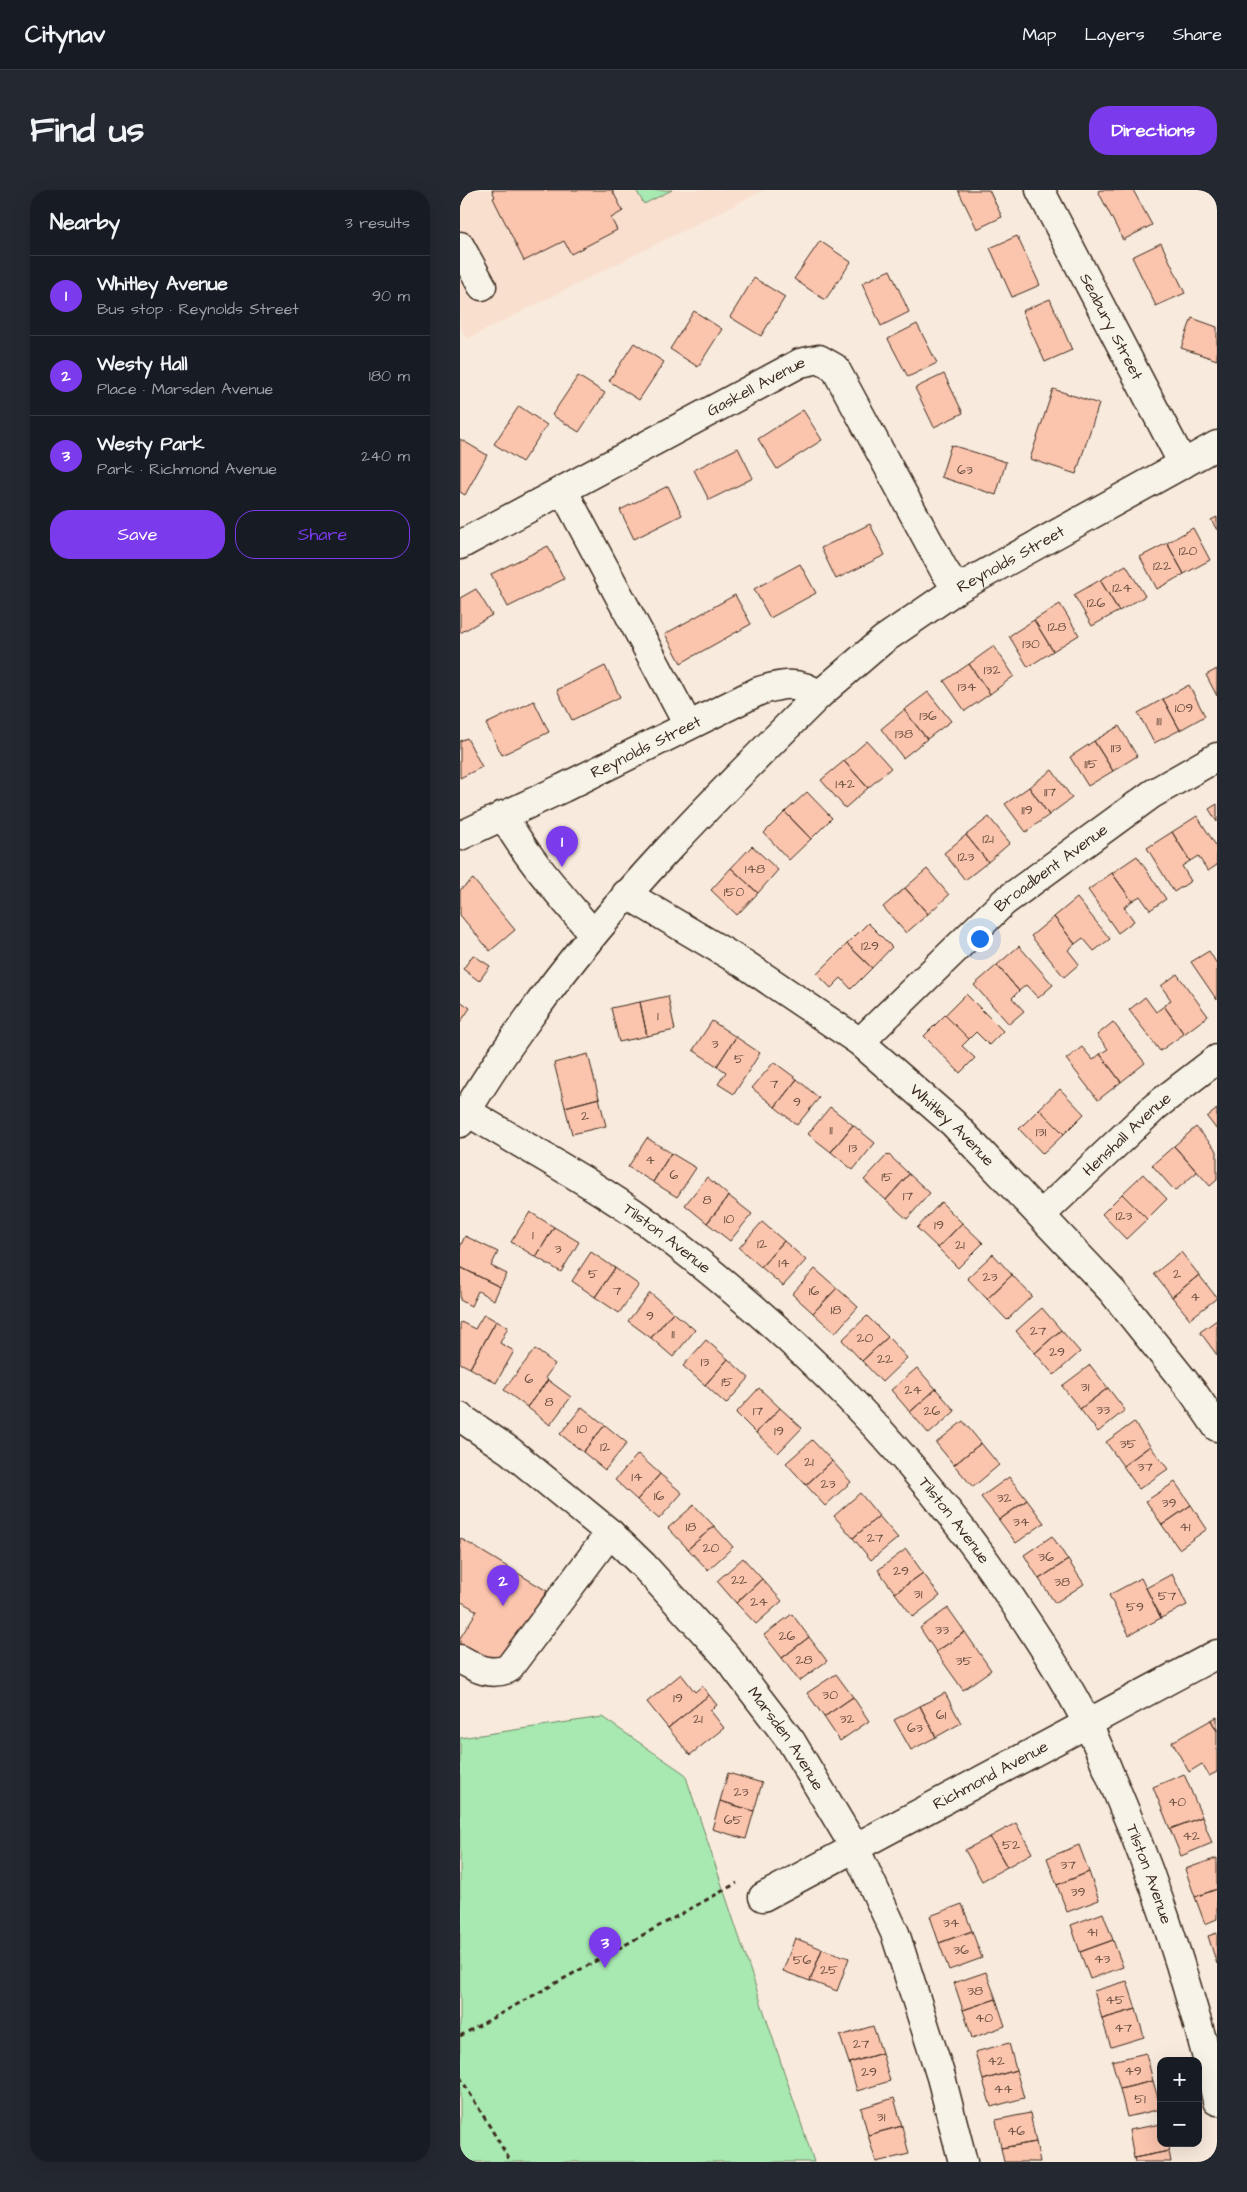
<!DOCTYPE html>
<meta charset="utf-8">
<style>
body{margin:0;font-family:"Architects Daughter",sans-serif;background:#242831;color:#f1f3f6}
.controls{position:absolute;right:15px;bottom:15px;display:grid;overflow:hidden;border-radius:10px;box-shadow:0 5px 20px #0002}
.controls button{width:45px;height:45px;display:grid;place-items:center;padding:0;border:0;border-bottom:1px solid #363941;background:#171b24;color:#f1f3f6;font:25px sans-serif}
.you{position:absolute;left:519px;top:748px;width:18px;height:18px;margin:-12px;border:4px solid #fff;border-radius:50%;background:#1a73e8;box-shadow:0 0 0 8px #1a73e833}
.badge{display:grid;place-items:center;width:32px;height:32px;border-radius:50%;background:#7c3aed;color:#fff;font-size:16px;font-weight:700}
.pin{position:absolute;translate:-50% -41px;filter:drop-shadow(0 1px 2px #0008)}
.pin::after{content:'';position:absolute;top:26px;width:18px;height:15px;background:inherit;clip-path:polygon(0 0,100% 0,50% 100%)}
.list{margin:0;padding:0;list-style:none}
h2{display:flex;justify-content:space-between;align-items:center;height:65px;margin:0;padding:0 20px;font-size:21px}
h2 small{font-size:16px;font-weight:400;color:#9ea1a6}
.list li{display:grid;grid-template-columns:32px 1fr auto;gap:15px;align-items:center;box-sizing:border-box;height:80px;padding:0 20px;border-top:1px solid #363941}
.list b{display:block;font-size:19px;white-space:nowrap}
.list p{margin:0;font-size:16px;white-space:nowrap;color:#9ea1a6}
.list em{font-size:16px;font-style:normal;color:#9ea1a6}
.actions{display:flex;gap:10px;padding:15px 20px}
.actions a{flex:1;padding:11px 0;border:1px solid #7c3aed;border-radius:20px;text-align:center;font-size:18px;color:#7c3aed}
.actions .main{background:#7c3aed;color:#fff}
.map{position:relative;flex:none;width:757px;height:1972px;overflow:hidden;border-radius:20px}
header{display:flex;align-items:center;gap:30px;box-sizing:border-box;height:70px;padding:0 25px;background:#171b24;border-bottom:1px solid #363941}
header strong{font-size:24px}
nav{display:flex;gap:28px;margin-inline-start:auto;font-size:18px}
.intro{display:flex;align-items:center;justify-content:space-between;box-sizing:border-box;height:120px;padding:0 30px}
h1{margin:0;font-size:35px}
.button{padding:12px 22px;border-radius:20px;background:#7c3aed;color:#fff;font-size:18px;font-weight:700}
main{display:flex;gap:30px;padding:0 30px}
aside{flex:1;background:#171b24;border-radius:20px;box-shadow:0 5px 20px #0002}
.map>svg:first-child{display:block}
</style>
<header>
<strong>Citynav</strong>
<nav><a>Map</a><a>Layers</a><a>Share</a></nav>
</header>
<div class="intro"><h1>Find us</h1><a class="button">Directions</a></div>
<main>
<aside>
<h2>Nearby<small>3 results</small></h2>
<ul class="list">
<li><span class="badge">1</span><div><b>Whitley Avenue</b><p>Bus stop · Reynolds Street</p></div><em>90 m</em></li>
<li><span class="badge">2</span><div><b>Westy Hall</b><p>Place · Marsden Avenue</p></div><em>180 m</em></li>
<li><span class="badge">3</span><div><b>Westy Park</b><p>Park · Richmond Avenue</p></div><em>240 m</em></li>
</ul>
<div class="actions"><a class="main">Save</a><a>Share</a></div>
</aside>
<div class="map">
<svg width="757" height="1972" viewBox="0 0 757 1972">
<rect width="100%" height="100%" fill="#f8eadc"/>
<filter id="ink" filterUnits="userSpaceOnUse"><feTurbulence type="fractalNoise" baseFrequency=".02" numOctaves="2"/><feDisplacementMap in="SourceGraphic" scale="10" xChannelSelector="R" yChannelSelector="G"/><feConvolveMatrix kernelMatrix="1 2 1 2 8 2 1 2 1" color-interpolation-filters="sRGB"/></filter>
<g filter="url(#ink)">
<path fill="#f9dfce" d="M0,0H304L7,149L0,135Z"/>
<path fill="#a8e8b1" stroke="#728968" d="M176,0H212L184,14Z
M142,1527L225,1584L354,1972H0V1548Z"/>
<path fill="#fbc4ad" stroke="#3b2a1e" d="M32,0H152L163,21L151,28L157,40L111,64L104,51L64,71L33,8L35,7Z
M498,0H529L542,27L517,39Z
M641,0H673L692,35L663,50L638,1Z
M557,46L580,95L552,107L530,58Z
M360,51L391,72L365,110L334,89Z
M701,53L725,103L696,116L672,67Z
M430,80L449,122L421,136L402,93Z
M294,88L325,107L301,146L270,127Z
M590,109L612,160L585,172L562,121Z
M234,121L262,139L238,177L210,159Z
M732,128L757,137V170L721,158Z
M457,134L477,173L448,187L428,149Z
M174,153L204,172L179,210L149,191Z
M484,184L503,223L474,237L455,198Z
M118,186L145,203L119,242L92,225Z
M593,199L639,214L616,284L570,269Z
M59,216L87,235L62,272L34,254Z
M343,220L362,250L317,279L298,249Z
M0,249L27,265L5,305L0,302Z
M491,255L546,272L536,305L481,287Z
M278,258L293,288L249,310L234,280Z
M208,296L222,325L174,349L160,320Z
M757,327V340L751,330Z
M410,334L425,365L376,389L361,358Z
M733,338L750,370L724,384L707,353Z
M707,353L724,384L697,399L680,367Z
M88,356L104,389L48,417L31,384Z
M340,374L356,403L310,428L294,399Z
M666,375L685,406L659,421L640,390Z
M640,390L659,421L632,436L614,405Z
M16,399L32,425L0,443V408Z
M275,405L291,434L221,473L205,444Z
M600,414L619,445L593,461L574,430Z
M574,430L593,461L568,477L549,446Z
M534,456L554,486L530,504L509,474Z
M509,474L530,504L505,521L484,491Z
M145,476L160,507L112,530L97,500Z
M757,479V506L746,485Z
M729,495L745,526L720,540L703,509Z
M468,502L491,531L467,549L444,520Z
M703,509L720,540L694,553L678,523Z
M74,511L89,542L42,565L26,534Z
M444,520L467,549L443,568L421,539Z
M659,536L677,566L653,581L634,551Z
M7,548L22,577L0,588V551Z
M407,551L431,578L408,598L384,571Z
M634,551L653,581L628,596L610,567Z
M384,571L408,598L385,618L361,590Z
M592,580L612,608L589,625L569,597Z
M569,597L589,625L566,642L545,614Z
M347,602L372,628L351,649L325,622Z
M757,614V632L749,619Z
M325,622L351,649L329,670L304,643Z
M737,626L757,657V675L748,681L738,666L730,671L712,642Z
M529,627L550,653L528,672L506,645Z
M712,642L730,671L722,676L731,691L714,702L687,658Z
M506,645L528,672L505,690L484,663Z
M292,656L318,680L298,703L271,678Z
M677,666L706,709L690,720L680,706L672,711L652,683Z
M271,678L298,703L277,725L251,700Z
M467,679L489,705L468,724L445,698Z
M652,683L672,711L664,717L674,731L658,743L628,700Z
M13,689L55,740L30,761L0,725V700Z
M445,698L468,724L446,743L423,717Z
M617,708L650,749L634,761L623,748L615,754L594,727Z
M594,727L615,754L608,760L619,774L604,787L571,746Z
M408,733L432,757L412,778L387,754Z
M387,754L412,778L391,799L381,788L371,798L357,784Z
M559,756L593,795L578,808L566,795L559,801L537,775Z
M749,761L757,774V810L731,772Z
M13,765L30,776L19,791L3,779Z
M537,775L559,801L552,808L564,821L549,834L514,795Z
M717,784L748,826L724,844L704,816L711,810L701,796Z
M506,804L543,841L529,855L516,842L509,849L485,825Z
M208,806L215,840L187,846L180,812Z
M685,807L696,822L704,816L724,844L700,861L669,820Z
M0,811L10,818L0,833Z
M180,812L187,846L159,852L151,818Z
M485,825L509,849L502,856L515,868L500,883L464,846Z
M252,831L276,847L257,876L233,860Z
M653,832L685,873L661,892L640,864L648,859L637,845Z
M276,847L300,863L274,904L258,894L266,882L257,876Z
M622,857L633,870L640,864L661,892L638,910L606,869Z
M128,864L139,908L105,917L94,873Z
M314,872L337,889L315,917L292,898Z
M337,889L359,908L337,935L315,917Z
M600,899L624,924L604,944L579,919Z
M139,908L146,936L112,944L105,917Z
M370,917L393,935L371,962L348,944Z
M579,919L604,944L583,964L559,939Z
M757,919V940L747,927Z
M393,935L415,953L393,980L371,962Z
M736,937L757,961V990L750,996L714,956Z
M187,948L211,963L193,992L168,977Z
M714,956L737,982L715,1001L692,975Z
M211,963L236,978L217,1007L193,992Z
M428,964L449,984L426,1010L404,990Z
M449,984L470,1003L447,1029L426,1010Z
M683,984L707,1009L687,1029L662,1004Z
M247,987L269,1006L247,1033L225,1015Z
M662,1004L687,1029L666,1049L642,1024Z
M269,1006L292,1024L270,1051L247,1033Z
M481,1012L502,1033L478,1058L457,1038Z
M70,1022L94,1037L76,1067L51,1052Z
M302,1032L324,1051L301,1077L279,1058Z
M502,1033L523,1053L498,1078L478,1058Z
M94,1037L119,1052L101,1082L76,1067Z
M5,1046L38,1062L31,1076L47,1084L40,1097L0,1077V1057Z
M324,1051L346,1070L323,1096L301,1077Z
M131,1062L155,1078L135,1107L112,1091Z
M721,1062L739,1085L712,1107L694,1084Z
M533,1064L552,1085L527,1109L507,1088Z
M0,1077L40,1097L34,1110L18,1101L11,1116L0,1110Z
M155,1078L179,1095L159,1123L135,1107Z
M355,1079L377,1098L353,1123L332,1104Z
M552,1085L572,1106L547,1130L527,1109Z
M739,1085L757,1108L730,1129L712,1107Z
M377,1098L398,1117L375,1143L353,1123Z
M190,1103L213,1122L191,1148L168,1131Z
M582,1118L601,1140L575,1163L556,1141Z
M213,1122L235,1140L213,1167L191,1148Z
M24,1124L36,1131L10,1178L0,1173V1134L1,1132L15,1139Z
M407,1126L428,1147L402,1171L382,1150Z
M757,1130V1165L740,1142Z
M36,1131L48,1137L40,1153L54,1161L36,1193L10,1178Z
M601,1140L620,1162L594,1185L575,1163Z
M428,1147L447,1168L422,1192L402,1171Z
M246,1150L268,1169L245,1195L223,1176Z
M75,1159L95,1174L85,1188L88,1190L67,1217L44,1200Z
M268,1169L289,1188L266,1214L245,1195Z
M630,1175L648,1198L620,1219L602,1196Z
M457,1178L476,1199L450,1222L431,1200Z
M88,1190L111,1207L90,1235L67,1217Z
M299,1198L320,1218L296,1243L276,1223Z
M648,1198L665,1220L638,1242L620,1219Z
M476,1199L495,1221L469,1244L450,1222Z
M122,1217L145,1235L123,1262L100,1244Z
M320,1218L342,1238L318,1263L296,1243Z
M503,1231L521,1253L494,1275L476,1253Z
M674,1232L690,1256L663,1276L646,1252Z
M145,1235L167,1253L145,1280L123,1262Z
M352,1250L372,1271L346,1295L326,1273Z
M521,1253L539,1275L513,1297L494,1275Z
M690,1256L708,1279L679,1299L663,1276Z
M178,1264L200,1284L177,1310L155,1290Z
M372,1271L391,1292L365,1316L346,1295Z
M200,1284L222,1303L199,1329L177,1310Z
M549,1287L567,1310L539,1330L521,1307Z
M715,1292L731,1315L702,1335L686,1311Z
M400,1303L419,1326L393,1348L374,1326Z
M567,1310L584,1333L556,1353L539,1330Z
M234,1315L254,1336L228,1359L208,1338Z
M731,1315L747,1339L719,1359L702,1335Z
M419,1326L438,1348L411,1370L393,1348Z
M254,1336L273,1357L248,1380L228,1359Z
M592,1346L608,1370L579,1389L564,1365Z
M0,1348L87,1401L36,1478L0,1457V1448L17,1421L0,1411Z
M446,1359L463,1383L435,1403L418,1380Z
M283,1368L302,1389L276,1413L257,1391Z
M608,1370L624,1394L595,1413L579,1389Z
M463,1383L480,1406L453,1427L435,1403Z
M712,1384L727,1415L701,1428L686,1398Z
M681,1388L701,1428L669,1445L649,1405Z
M302,1389L322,1411L296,1434L276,1413Z
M488,1418L505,1442L476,1462L460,1438Z
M332,1424L349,1447L322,1468L304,1445Z
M505,1442L531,1480L503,1500L476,1462Z
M349,1447L367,1471L339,1491L322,1468Z
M221,1484L235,1502L242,1496L249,1505L208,1538L187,1512Z
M376,1484L393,1507L364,1527L347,1503Z
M485,1503L501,1533L476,1547L460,1516Z
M249,1505L257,1515L250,1520L264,1538L230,1565L208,1538Z
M393,1507L409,1531L380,1551L364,1527Z
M460,1516L476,1547L451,1560L434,1530Z
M757,1527V1541L751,1530Z
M751,1530L757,1541V1582L749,1586L742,1574L729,1582L712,1552Z
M268,1583L302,1593L294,1621L260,1611Z
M724,1584L742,1627L710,1639L693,1597Z
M260,1611L294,1621L286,1649L252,1639Z
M742,1627L752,1653L721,1666L710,1639Z
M556,1633L572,1663L547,1677L530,1647Z
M530,1647L547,1677L522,1691L505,1660Z
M619,1655L629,1682L597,1695L587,1668Z
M757,1668V1699L735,1707L725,1679Z
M629,1682L639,1710L607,1722L597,1695Z
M757,1699V1729L745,1734L735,1707Z
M502,1714L512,1741L479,1753L470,1726Z
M643,1723L653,1750L620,1762L611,1735Z
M512,1741L522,1768L489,1780L479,1753Z
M757,1743V1774L748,1746Z
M335,1748L362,1759L350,1791L323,1781Z
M653,1750L663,1777L630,1789L620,1762Z
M362,1759L389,1768L377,1801L350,1791Z
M526,1782L536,1809L503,1820L494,1793Z
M667,1791L676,1819L642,1829L634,1801Z
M536,1809L545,1836L512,1848L503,1820Z
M676,1819L684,1847L651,1857L642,1829Z
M413,1836L422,1863L389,1873L380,1846Z
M549,1853L556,1880L523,1890L515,1862Z
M422,1863L430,1891L397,1901L389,1873Z
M686,1863L693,1891L660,1899L652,1871Z
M556,1880L564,1908L531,1917L523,1890Z
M693,1891L701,1919L667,1927L660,1899Z
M434,1908L442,1936L408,1945L401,1918Z
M570,1923L576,1952L541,1958L536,1930Z
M701,1934V1953H707L709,1961L674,1968L669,1940Z
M442,1936L449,1964L416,1972L408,1945Z
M576,1952L580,1972H544L541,1958Z
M709,1961L711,1972H675L674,1968Z"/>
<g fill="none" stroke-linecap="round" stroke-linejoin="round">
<g stroke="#3b2a1e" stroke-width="31">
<g id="minor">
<path id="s1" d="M580,0L723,274"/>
<path d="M0,56L22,96"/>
<path d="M103,300L228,535"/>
<path id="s2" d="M0,355L340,173L359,169L375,178L484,380L497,399"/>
<path d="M43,625C66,668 102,706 133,744"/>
<path id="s3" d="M0,646L103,598L299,501C321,494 339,490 359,505L423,450L497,399L757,255"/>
<path id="s4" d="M166,704L286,775L400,852L493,933L652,1101L733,1202L757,1237"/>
<path id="s5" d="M400,852L544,712L692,604L757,567"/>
<path id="s6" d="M6,921C67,958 130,991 188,1033C334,1142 456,1264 557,1417C582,1454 607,1493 627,1533C637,1552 645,1573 653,1592C679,1652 701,1712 720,1774C733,1819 748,1864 757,1911"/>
<path d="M0,933C20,897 44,862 68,829C153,710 256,607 359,505"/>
<path id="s7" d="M581,1025L696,916L757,869"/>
<path id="s8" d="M0,1227L50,1261L150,1343L183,1375L266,1466L331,1551L395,1658L435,1743L481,1887L503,1972"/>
<path d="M0,1469C16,1478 29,1486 48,1479L150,1343"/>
<path id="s9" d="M303,1707L757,1464"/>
</g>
</g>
<path stroke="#3b2a1e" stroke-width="3" stroke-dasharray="5 4" stroke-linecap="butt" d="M0,1846L277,1693
M0,1887L51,1972
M757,1972V1971"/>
<use href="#minor" stroke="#f7f3e8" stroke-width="28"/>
</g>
</g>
<g text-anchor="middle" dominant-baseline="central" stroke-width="4.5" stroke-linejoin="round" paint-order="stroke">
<g font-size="14" fill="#6b5042">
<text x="505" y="280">63</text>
<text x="728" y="361">120</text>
<text x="702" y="376">122</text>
<text x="662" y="398">124</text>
<text x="636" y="413">126</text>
<text x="597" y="437">128</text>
<text x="571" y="454">130</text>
<text x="532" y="480">132</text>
<text x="507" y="497">134</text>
<text x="724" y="518">109</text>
<text x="468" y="526">136</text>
<text x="699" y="531">111</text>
<text x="444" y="544">138</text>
<text x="656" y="558">113</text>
<text x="631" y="574">115</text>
<text x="385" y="594">142</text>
<text x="590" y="602">117</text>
<text x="567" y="620">119</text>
<text x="528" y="649">121</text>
<text x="506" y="667">123</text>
<text x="295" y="679">148</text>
<text x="274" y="702">150</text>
<text x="410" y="756">129</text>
<text x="198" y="826">1</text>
<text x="255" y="854">3</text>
<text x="279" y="869">5</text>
<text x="314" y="894">7</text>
<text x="337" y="912">9</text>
<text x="125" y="926">2</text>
<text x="371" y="940">11</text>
<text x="581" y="942">131</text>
<text x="393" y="958">13</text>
<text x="190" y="970">4</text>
<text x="214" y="985">6</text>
<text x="427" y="987">15</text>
<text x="448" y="1006">17</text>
<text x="247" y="1010">8</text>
<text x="664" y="1026">123</text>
<text x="269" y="1029">10</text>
<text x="479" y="1035">19</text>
<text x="73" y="1045">1</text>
<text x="302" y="1054">12</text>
<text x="500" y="1055">21</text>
<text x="98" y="1059">3</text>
<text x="324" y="1073">14</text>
<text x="133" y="1084">5</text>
<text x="717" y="1084">2</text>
<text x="530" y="1087">23</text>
<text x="157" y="1101">7</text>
<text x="354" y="1101">16</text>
<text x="735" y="1107">4</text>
<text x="376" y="1120">18</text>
<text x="190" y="1126">9</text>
<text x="578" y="1141">27</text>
<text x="213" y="1144">11</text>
<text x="405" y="1148">20</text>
<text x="597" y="1162">29</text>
<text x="425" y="1169">22</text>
<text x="245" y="1172">13</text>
<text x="69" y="1189">6</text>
<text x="267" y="1192">15</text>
<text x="625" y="1197">31</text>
<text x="453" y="1200">24</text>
<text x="89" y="1212">8</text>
<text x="643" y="1220">33</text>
<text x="298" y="1221">17</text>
<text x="472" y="1221">26</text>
<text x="122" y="1239">10</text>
<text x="319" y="1241">19</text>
<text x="668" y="1254">35</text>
<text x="145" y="1257">12</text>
<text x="349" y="1272">21</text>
<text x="685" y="1277">37</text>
<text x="177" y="1287">14</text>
<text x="368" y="1294">23</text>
<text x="199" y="1306">16</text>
<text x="544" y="1308">32</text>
<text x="709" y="1313">39</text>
<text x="561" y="1332">34</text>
<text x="231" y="1337">18</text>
<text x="725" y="1337">41</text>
<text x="415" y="1348">27</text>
<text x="251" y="1358">20</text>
<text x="586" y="1367">36</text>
<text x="441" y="1381">29</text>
<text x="279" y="1390">22</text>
<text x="602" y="1392">38</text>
<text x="458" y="1404">31</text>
<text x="707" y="1406">57</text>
<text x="299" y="1412">24</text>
<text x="675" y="1417">59</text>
<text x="482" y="1440">33</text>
<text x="327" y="1446">26</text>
<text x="344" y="1470">28</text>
<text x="504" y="1471">35</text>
<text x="370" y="1505">30</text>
<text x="218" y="1508">19</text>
<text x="481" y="1525">61</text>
<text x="238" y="1529">21</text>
<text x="387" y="1529">32</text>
<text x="455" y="1538">63</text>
<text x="281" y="1602">23</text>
<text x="717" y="1612">40</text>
<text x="273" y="1630">65</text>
<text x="731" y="1646">42</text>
<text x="551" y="1655">52</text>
<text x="608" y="1675">37</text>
<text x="618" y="1702">39</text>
<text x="491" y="1733">34</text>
<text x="632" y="1742">41</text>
<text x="501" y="1760">36</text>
<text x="642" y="1769">43</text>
<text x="342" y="1770">56</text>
<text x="369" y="1780">25</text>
<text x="515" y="1801">38</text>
<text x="655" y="1810">45</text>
<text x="524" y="1828">40</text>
<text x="663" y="1838">47</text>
<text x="401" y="1854">27</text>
<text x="536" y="1871">42</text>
<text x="673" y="1881">49</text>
<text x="409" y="1882">29</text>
<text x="543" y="1899">44</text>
<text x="680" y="1909">51</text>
<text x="421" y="1927">31</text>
<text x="556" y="1941">46</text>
</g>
<g font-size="16" fill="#3b2a1e" stroke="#f7f3e8">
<text stroke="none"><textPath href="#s1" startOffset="154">Seabury Street</textPath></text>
<text stroke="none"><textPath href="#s2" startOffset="336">Gaskell Avenue</textPath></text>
<text stroke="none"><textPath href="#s3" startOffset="631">Reynolds Street</textPath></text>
<text stroke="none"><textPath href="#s3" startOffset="206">Reynolds Street</textPath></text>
<text stroke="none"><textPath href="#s5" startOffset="259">Broadbent Avenue</textPath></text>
<text stroke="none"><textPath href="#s4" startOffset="401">Whitley Avenue</textPath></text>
<text stroke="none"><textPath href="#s7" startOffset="118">Henshall Avenue</textPath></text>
<text stroke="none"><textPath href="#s6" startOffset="238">Tilston Avenue</textPath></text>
<text stroke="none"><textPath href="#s6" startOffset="642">Tilston Avenue</textPath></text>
<text stroke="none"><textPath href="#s8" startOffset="461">Marsden Avenue</textPath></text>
<text stroke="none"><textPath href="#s9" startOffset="258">Richmond Avenue</textPath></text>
<text stroke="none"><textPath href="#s6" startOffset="1048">Tilston Avenue</textPath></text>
</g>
</g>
</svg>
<div class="controls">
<button>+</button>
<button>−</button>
</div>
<div class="you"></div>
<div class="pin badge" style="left:102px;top:677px">1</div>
<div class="pin badge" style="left:43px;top:1416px">2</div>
<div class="pin badge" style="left:145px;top:1778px">3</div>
</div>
</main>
